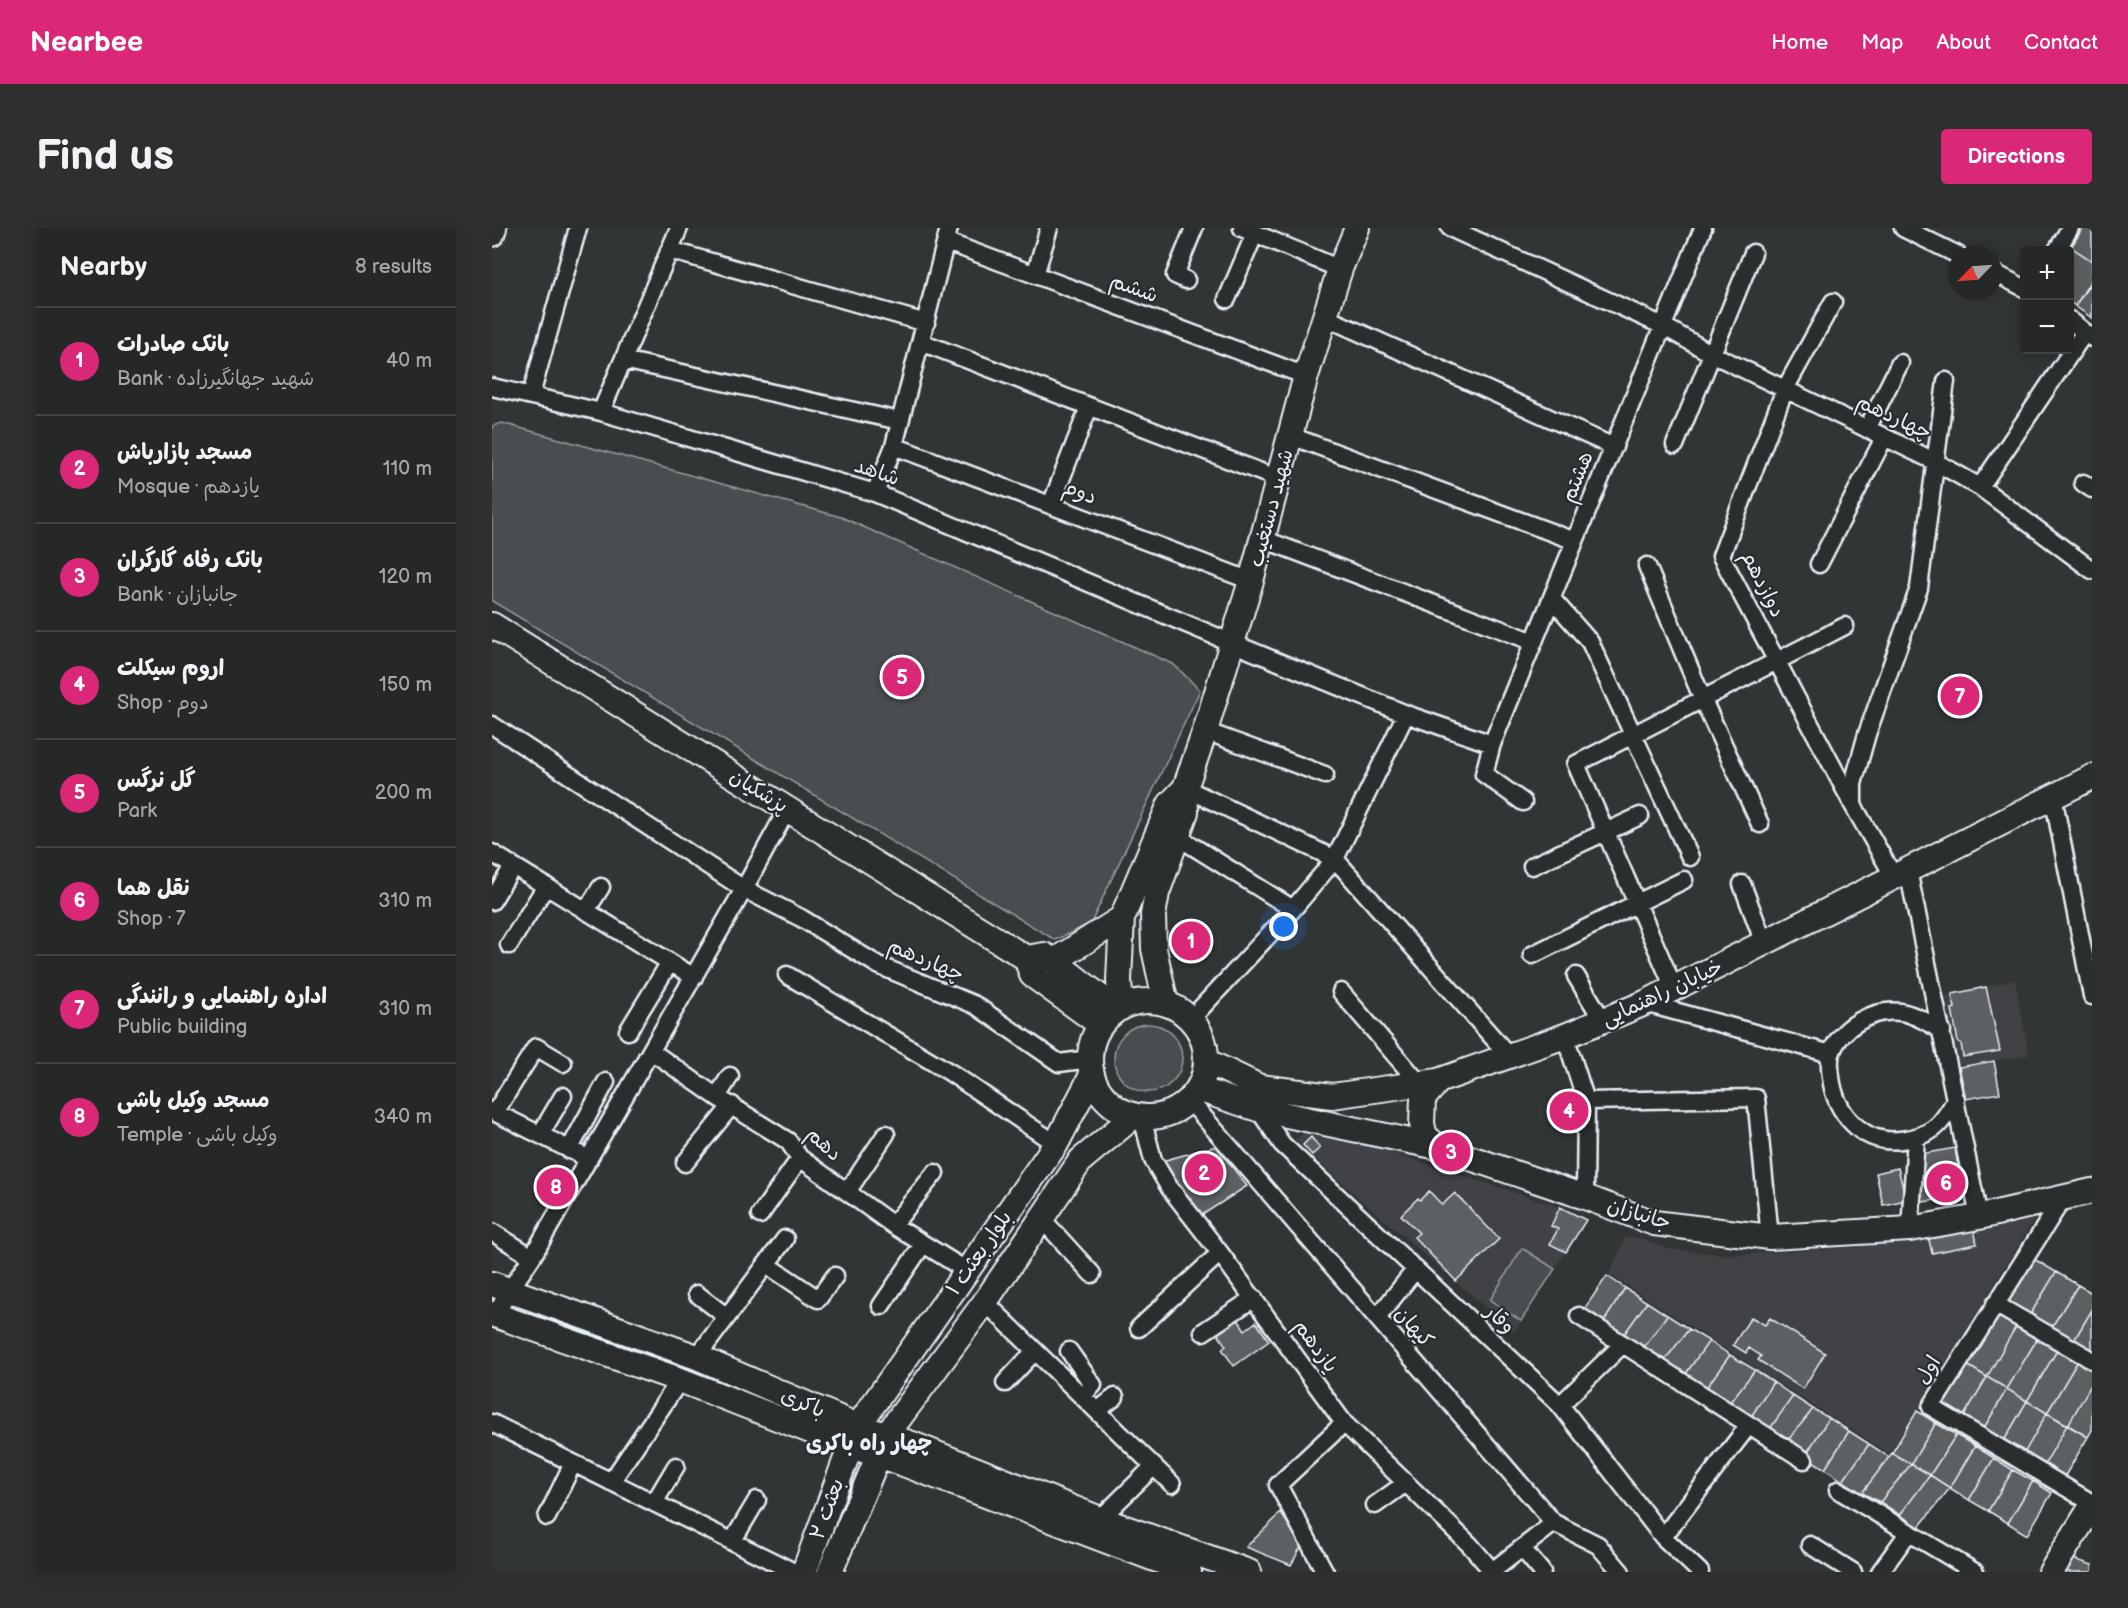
<!DOCTYPE html>
<meta charset="utf-8">
<style>
body{margin:0;font-family:"Balsamiq Sans","Playpen Sans Arabic",sans-serif;background:#2e3030;color:#f1f3f6}
.controls{position:absolute;right:18px;top:18px;display:grid;overflow:hidden;border-radius:6px;box-shadow:0 3px 15px #0003}
.controls button{width:54px;height:54px;display:grid;place-items:center;padding:0;border:0;border-bottom:2px solid #424445;background:#262828;color:#f1f3f6;font:30px sans-serif}
.compass{position:absolute;left:1456px;top:18px;width:54px;height:54px;border-radius:50%;background:#262828;box-shadow:0 3px 15px #0003;rotate:245deg}
.you{position:absolute;left:792px;top:699px;width:21px;height:21px;margin:-15px;border:4px solid #fff;border-radius:50%;background:#1a73e8;box-shadow:0 0 0 9px #1a73e833}
.badge{display:grid;place-items:center;width:39px;height:39px;border-radius:50%;background:#db2777;color:#fff;font-size:20px;font-weight:700}
.pin{position:absolute;translate:-50% -50%;border:3px solid #fff;box-shadow:0 2px 6px #0006}
.list{margin:0;padding:0;list-style:none}
h2{display:flex;justify-content:space-between;align-items:center;height:78px;margin:0;padding:0 24px;font-size:26px}
h2 small{font-size:20px;font-weight:400;color:#a4a6a8}
.list li{display:grid;grid-template-columns:39px 1fr auto;gap:18px;align-items:center;box-sizing:border-box;height:108px;padding:0 24px;border-top:2px solid #424445}
.list b{display:block;font-size:22px;white-space:nowrap}
.list p{margin:0;font-size:20px;white-space:nowrap;color:#a4a6a8}
.list em{font-size:20px;font-style:normal;color:#a4a6a8}
.map{position:relative;flex:none;width:1600px;height:1344px;overflow:hidden;border-radius:6px}
header{display:flex;align-items:center;gap:36px;box-sizing:border-box;height:84px;padding:0 30px;background:#db2777;color:#fff}
header strong{font-size:28px}
nav{display:flex;gap:33px;margin-inline-start:auto;font-size:21px}
.intro{display:flex;align-items:center;justify-content:space-between;box-sizing:border-box;height:144px;padding:0 36px}
h1{margin:0;font-size:42px}
.button{padding:15px 27px;border-radius:6px;background:#db2777;color:#fff;font-size:21px;font-weight:700}
main{display:flex;gap:36px;padding:0 36px}
aside{flex:1;background:#262828;border-radius:6px;box-shadow:0 3px 15px #0003}
.map>svg:first-child{display:block}
</style>
<header>
<strong>Nearbee</strong>
<nav><a>Home</a><a>Map</a><a>About</a><a>Contact</a></nav>
</header>
<div class="intro"><h1>Find us</h1><a class="button">Directions</a></div>
<main>
<aside>
<h2>Nearby<small>8 results</small></h2>
<ul class="list">
<li><span class="badge">1</span><div><b>بانک صادرات</b><p>Bank · شهید جهانگیرزاده</p></div><em>40 m</em></li>
<li><span class="badge">2</span><div><b>مسجد بازارباش</b><p>Mosque · یازدهم</p></div><em>110 m</em></li>
<li><span class="badge">3</span><div><b>بانک رفاه گارگران</b><p>Bank · جانبازان</p></div><em>120 m</em></li>
<li><span class="badge">4</span><div><b>اروم سیکلت</b><p>Shop · دوم</p></div><em>150 m</em></li>
<li><span class="badge">5</span><div><b>گل نرگس</b><p>Park</p></div><em>200 m</em></li>
<li><span class="badge">6</span><div><b>نقل هما</b><p>Shop · 7</p></div><em>310 m</em></li>
<li><span class="badge">7</span><div><b>اداره راهنمایی و رانندگی</b><p>Public building</p></div><em>310 m</em></li>
<li><span class="badge">8</span><div><b>مسجد وکیل باشی</b><p>Temple · وکیل باشی</p></div><em>340 m</em></li>
</ul>
</aside>
<div class="map">
<svg width="1600" height="1344" viewBox="0 0 1600 1344">
<rect width="100%" height="100%" fill="#323536"/>
<filter id="ink" filterUnits="userSpaceOnUse"><feTurbulence type="fractalNoise" baseFrequency=".0167" numOctaves="2"/><feDisplacementMap in="SourceGraphic" scale="12" xChannelSelector="R" yChannelSelector="G"/><feConvolveMatrix kernelMatrix="1 2 1 2 8 2 1 2 1" color-interpolation-filters="sRGB"/></filter>
<g filter="url(#ink)">
<path fill="#3f4244" d="M1523,752L1537,827L1467,839L1454,768Z
M819,899L1068,979L1094,992L1022,1104L843,949L803,912Z
M1545,986L1425,1183L1397,1226L1117,1046L1133,1010H1147L1177,1021L1237,1027L1368,1019L1374,1012Z"/>
<path fill="#494d4f" stroke="#989fa4" stroke-width="1.5" d="M10,195L349,289L681,436L708,462L599,695L563,712L0,373V198Z
M622 830a34 34 0 1 1 68 0a34 34 0 1 1-68 0Z
M1030,1020L1063,1041L1029,1093L998,1072Z"/>
<path fill="#5c6063" stroke="#e8f1f8" stroke-width="1.5" d="M1591,0H1600V33L1579,19Z
M1579,19L1600,33V51L1583,78L1578,74L1577,22Z
M1600,53V90L1583,78Z
M1494,759L1508,823L1471,829L1469,815L1466,814L1460,781L1463,780L1460,766Z
M1502,833L1508,865L1474,871L1467,839Z
M819,909L828,920L820,927L811,917Z
M724,918L755,958L707,989L670,933Z
M1463,920L1471,968L1431,974L1423,927Z
M1406,940L1414,972L1391,977L1384,945Z
M937,963L950,977L963,965L1007,1011L964,1053L922,1009L927,1005L909,987L926,970L928,972Z
M1068,979L1094,992L1074,1024L1058,1016L1066,1001L1059,998Z
M1482,1001L1485,1016L1440,1025L1436,1008Z
M1542,1031L1564,1044L1535,1092L1513,1079Z
M1564,1044L1586,1057L1556,1105L1535,1092Z
M1115,1048L1133,1060L1108,1100L1088,1087Z
M1586,1057L1600,1065V1082L1578,1119L1556,1105Z
M1133,1060L1155,1074L1128,1112L1108,1100Z
M1155,1074L1175,1087L1148,1125L1128,1112Z
M1600,1082V1131L1578,1119Z
M741,1084L753,1102L764,1094L777,1113L742,1138L730,1121L734,1118L721,1099Z
M1506,1084L1526,1095L1495,1149L1475,1137Z
M1175,1087L1197,1101L1169,1137L1148,1125Z
M1259,1089L1273,1097L1278,1090L1333,1125L1311,1161L1266,1132L1269,1128L1257,1120L1254,1125L1241,1117Z
M1526,1095L1547,1108L1515,1161L1495,1149Z
M1197,1101L1217,1113L1190,1151L1169,1137Z
M1547,1108L1567,1119L1535,1173L1515,1161Z
M1217,1113L1238,1127L1211,1164L1190,1151Z
M1567,1119L1587,1131L1555,1185L1535,1173Z
M1238,1127L1263,1142L1235,1178L1211,1164Z
M1587,1131L1600,1139V1155L1576,1197L1555,1185Z
M1475,1137L1495,1149L1469,1193L1449,1181Z
M1263,1142L1281,1154L1257,1192L1235,1178Z
M1495,1149L1515,1161L1489,1205L1469,1193Z
M1281,1154L1301,1168L1275,1205L1257,1192Z
M1600,1155V1202L1596,1209L1576,1197Z
M1515,1161L1535,1173L1510,1216L1489,1205Z
M1301,1168L1321,1181L1293,1216L1275,1205Z
M1535,1173L1555,1185L1530,1229L1510,1216Z
M1321,1181L1337,1190L1313,1228L1293,1216Z
M1425,1183L1444,1195L1419,1236L1400,1225Z
M1555,1185L1575,1197L1550,1241L1530,1229Z
M1337,1190L1357,1203L1333,1241L1313,1228Z
M1444,1195L1464,1207L1438,1247L1419,1236Z
M1575,1197L1596,1209L1570,1253L1550,1241Z
M1357,1203L1377,1216L1351,1253L1333,1241Z
M1464,1207L1483,1218L1458,1260L1438,1247Z
M1377,1216L1397,1229L1370,1265L1351,1253Z
M1483,1218L1502,1230L1477,1272L1458,1260Z
M1400,1225L1419,1236L1388,1274L1370,1265Z
M1502,1230L1521,1242L1496,1283L1477,1272Z
M1419,1236L1438,1247L1408,1287L1388,1274Z
M1521,1242L1541,1253L1516,1295L1496,1283Z
M1438,1247L1458,1260L1427,1299L1408,1287Z
M1541,1253L1560,1265L1535,1307L1516,1295Z
M788,1284L810,1317L799,1337L754,1319L782,1292Z
M1582,1331L1600,1337V1344H1573Z"/>
<g fill="none" stroke-linecap="round" stroke-linejoin="round">
<g stroke="#e8f1f8" stroke-width="21">
<path id="street" d="M750,0L848,41
M958,0L1171,98L1220,126L1442,233L1488,259L1600,342
M1411,0L1466,27
M455,14L814,148
M177,22L434,95
M1565,22L1578,0
M1501,44L1532,60
M543,47L557,0
M694,52L683,47L702,0
M735,71L763,5
M1341,74L1293,161L1229,328L1361,577L1402,649
M833,89L1122,219
M1578,92L1600,110
M429,114L787,251
M131,132L408,193
M0,159L109,184L383,265L740,415L914,486L1000,516
M39,167L86,0
M109,184L187,0
M1375,201L1408,135
M799,208L1083,313
M1183,217L1261,25
M402,218L759,353
M1591,255L1600,261
M1488,259L1593,104
M383,265L402,218L457,0
M559,277L597,179
M771,311L1042,414
M1327,336L1392,210
M1155,338L1211,472L1268,596
M1060,371L1098,414L1198,629
M0,497L252,661L309,690L386,737L483,777L567,835L598,831
M713,503L833,547
M693,560L843,631L1018,829
M1561,568L1600,768
M1031,574L992,546L1000,516L1211,0
M1361,574V556L1375,506L1427,360L1454,153
M686,609L801,681
M0,625L202,749
M1040,638L1148,588
M1416,642L1487,989
M1250,656L1272,715
M0,673L21,638
M94,683L109,659
M17,717L54,658
M1040,727L1192,652
M295,747L459,845L564,916
M1084,748L1111,793
M1182,760L1084,536L1353,398
M849,764L928,856
M1153,775L1339,826
M698,792L801,681L843,631L914,486
M136,803L178,734
M1450,803C1437,795 1424,787 1409,784C1381,780 1348,799 1339,826C1337,832 1338,842 1339,849C1343,884 1370,917 1409,912C1440,908 1449,898 1464,871
M1073,808L1094,873L1093,969
M159,823L225,869L296,913L308,930L401,997L475,1043
M225,869L238,848
M697,872L1062,1295L1106,1317L1129,1344
M1094,873L1264,870L1278,1009
M766,881L790,916L1068,1177L1171,1309L1208,1344
M0,883L97,931
M3,884L44,819L71,835
M650,889L661,932L677,959L728,1025L852,1195L978,1317L1001,1344
M48,907L71,868
M77,922L114,854
M193,935L240,877
M355,964L394,906
M1571,970L1439,1179L1600,1275
M268,987L308,930
M549,990L600,1046
M401,997L443,945
M1418,1001L1424,910
M0,1004L40,1029
M274,1036L326,1071L343,1048
M205,1066L235,1089
M493,1074L680,1256
M1503,1076L1600,1132
M389,1078L431,1016
M3,1088L17,1063L40,1029L252,661L296,580
M1087,1088L1312,1232
M885,1090L923,1042
M647,1100L728,1025
M711,1104L762,1070
M577,1123L601,1157L590,1168
M205,1129L293,1011
M513,1155L543,1123
M1068,1177L1131,1116
M605,1183L623,1169
M0,1195L302,1344
M119,1254L188,1152
M1346,1262L1483,1344
M162,1275L184,1238
M883,1277L914,1255
M55,1289L81,1235
M608,1291L662,1238
M1171,1309L1257,1197
M240,1314L265,1272
M1318,1317L1361,1344
M1030,1320L1050,1344
M833,1344L786,1257L852,1195
M999,1344L1062,1295
M1388,1344L1417,1304"/>
</g>
<g stroke="#e8f1f8" stroke-width="28">
<path id="secondary" d="M0,6L2,0
M0,397L534,730L540,747L609,797
M534,730L552,727L562,733L625,782
M562,733L630,690
M598 831a58 58 0 1 1 116 0a58 58 0 1 1-116 0Z
M674,776L662,721L661,687L665,665L694,584L693,560L713,503L759,353L814,148L848,41L865,0
M629,780L627,752L630,690L678,576L693,560
M714,833L768,859L840,868L946,853L1073,808L1153,775L1600,549
M706,861L766,881L946,919L1093,969L1162,995L1278,1009L1418,1001L1487,989L1600,963
M946,919L933,908L930,896L931,871L946,853
M0,1056L205,1129L366,1198L420,1216L608,1291L757,1344
M0,1086L188,1152L344,1213L409,1235L697,1344
M312,1344L366,1198L564,916L600,847
M338,1344L395,1207L402,1197L493,1074L589,932L642,888
M1559,1344L1600,1278"/>
</g>
<use href="#street" stroke="#2a2d2e" stroke-width="16"/>
<use href="#secondary" stroke="#2a2d2e" stroke-width="24"/>
</g>
</g>
<g text-anchor="middle" dominant-baseline="central" stroke-width="4.5" stroke-linejoin="round" paint-order="stroke">
<g font-size="21" fill="#e8f1f8" stroke="#2a2d2e">
<text transform="translate(642 60) rotate(20)">ششم</text>
<text transform="translate(1402 189) rotate(25)">چهاردهم</text>
<text transform="translate(385 244) rotate(19)">شاهد</text>
<text transform="translate(1085 249) rotate(-68)">هشتم</text>
<text transform="translate(588 264) rotate(21)">دوم</text>
<text transform="translate(779 280) rotate(-75)">شهید دستغیب</text>
<text transform="translate(1271 356) rotate(63)">دوازدهم</text>
<text transform="translate(267 563) rotate(32)">پزشکیان</text>
<text transform="translate(434 732) rotate(23)">چهاردهم</text>
<text transform="translate(1170 765) rotate(-25)">خیابان راهنمایی</text>
<text transform="translate(332 916) rotate(42)">دهم</text>
<text transform="translate(1147 986) rotate(17)">جانبازان</text>
<text transform="translate(487 1025) rotate(-55)">بلوار بعثت ۱</text>
<text transform="translate(1008 1091) rotate(43)">وقار</text>
<text transform="translate(922 1099) rotate(49)">کیهان</text>
<text transform="translate(824 1118) rotate(54)">یازدهم</text>
<text transform="translate(1436 1142) rotate(-58)">اول</text>
<text transform="translate(311 1175) rotate(23)">باکری</text>
<text transform="translate(335 1281) rotate(-70)">بعثت ۲</text>
</g>
<g font-size="22" font-weight="bold" fill="#e8f1f8" stroke="#2a2d2e">
<text x="377" y="1215">چهار راه باکری</text>
</g>
</g>
</svg>
<div class="controls">
<button>+</button>
<button>−</button>
</div>
<svg class="compass" viewBox="-18 -18 36 36"><path d="M0-13l5 13h-10z" fill="#e53935"/><path d="M0 13l5-13h-10z" fill="#a4a6a8"/></svg>
<div class="you"></div>
<div class="pin badge" style="left:699px;top:713px">1</div>
<div class="pin badge" style="left:712px;top:945px">2</div>
<div class="pin badge" style="left:959px;top:924px">3</div>
<div class="pin badge" style="left:1077px;top:883px">4</div>
<div class="pin badge" style="left:410px;top:449px">5</div>
<div class="pin badge" style="left:1454px;top:955px">6</div>
<div class="pin badge" style="left:1468px;top:468px">7</div>
<div class="pin badge" style="left:64px;top:959px">8</div>
</div>
</main>
